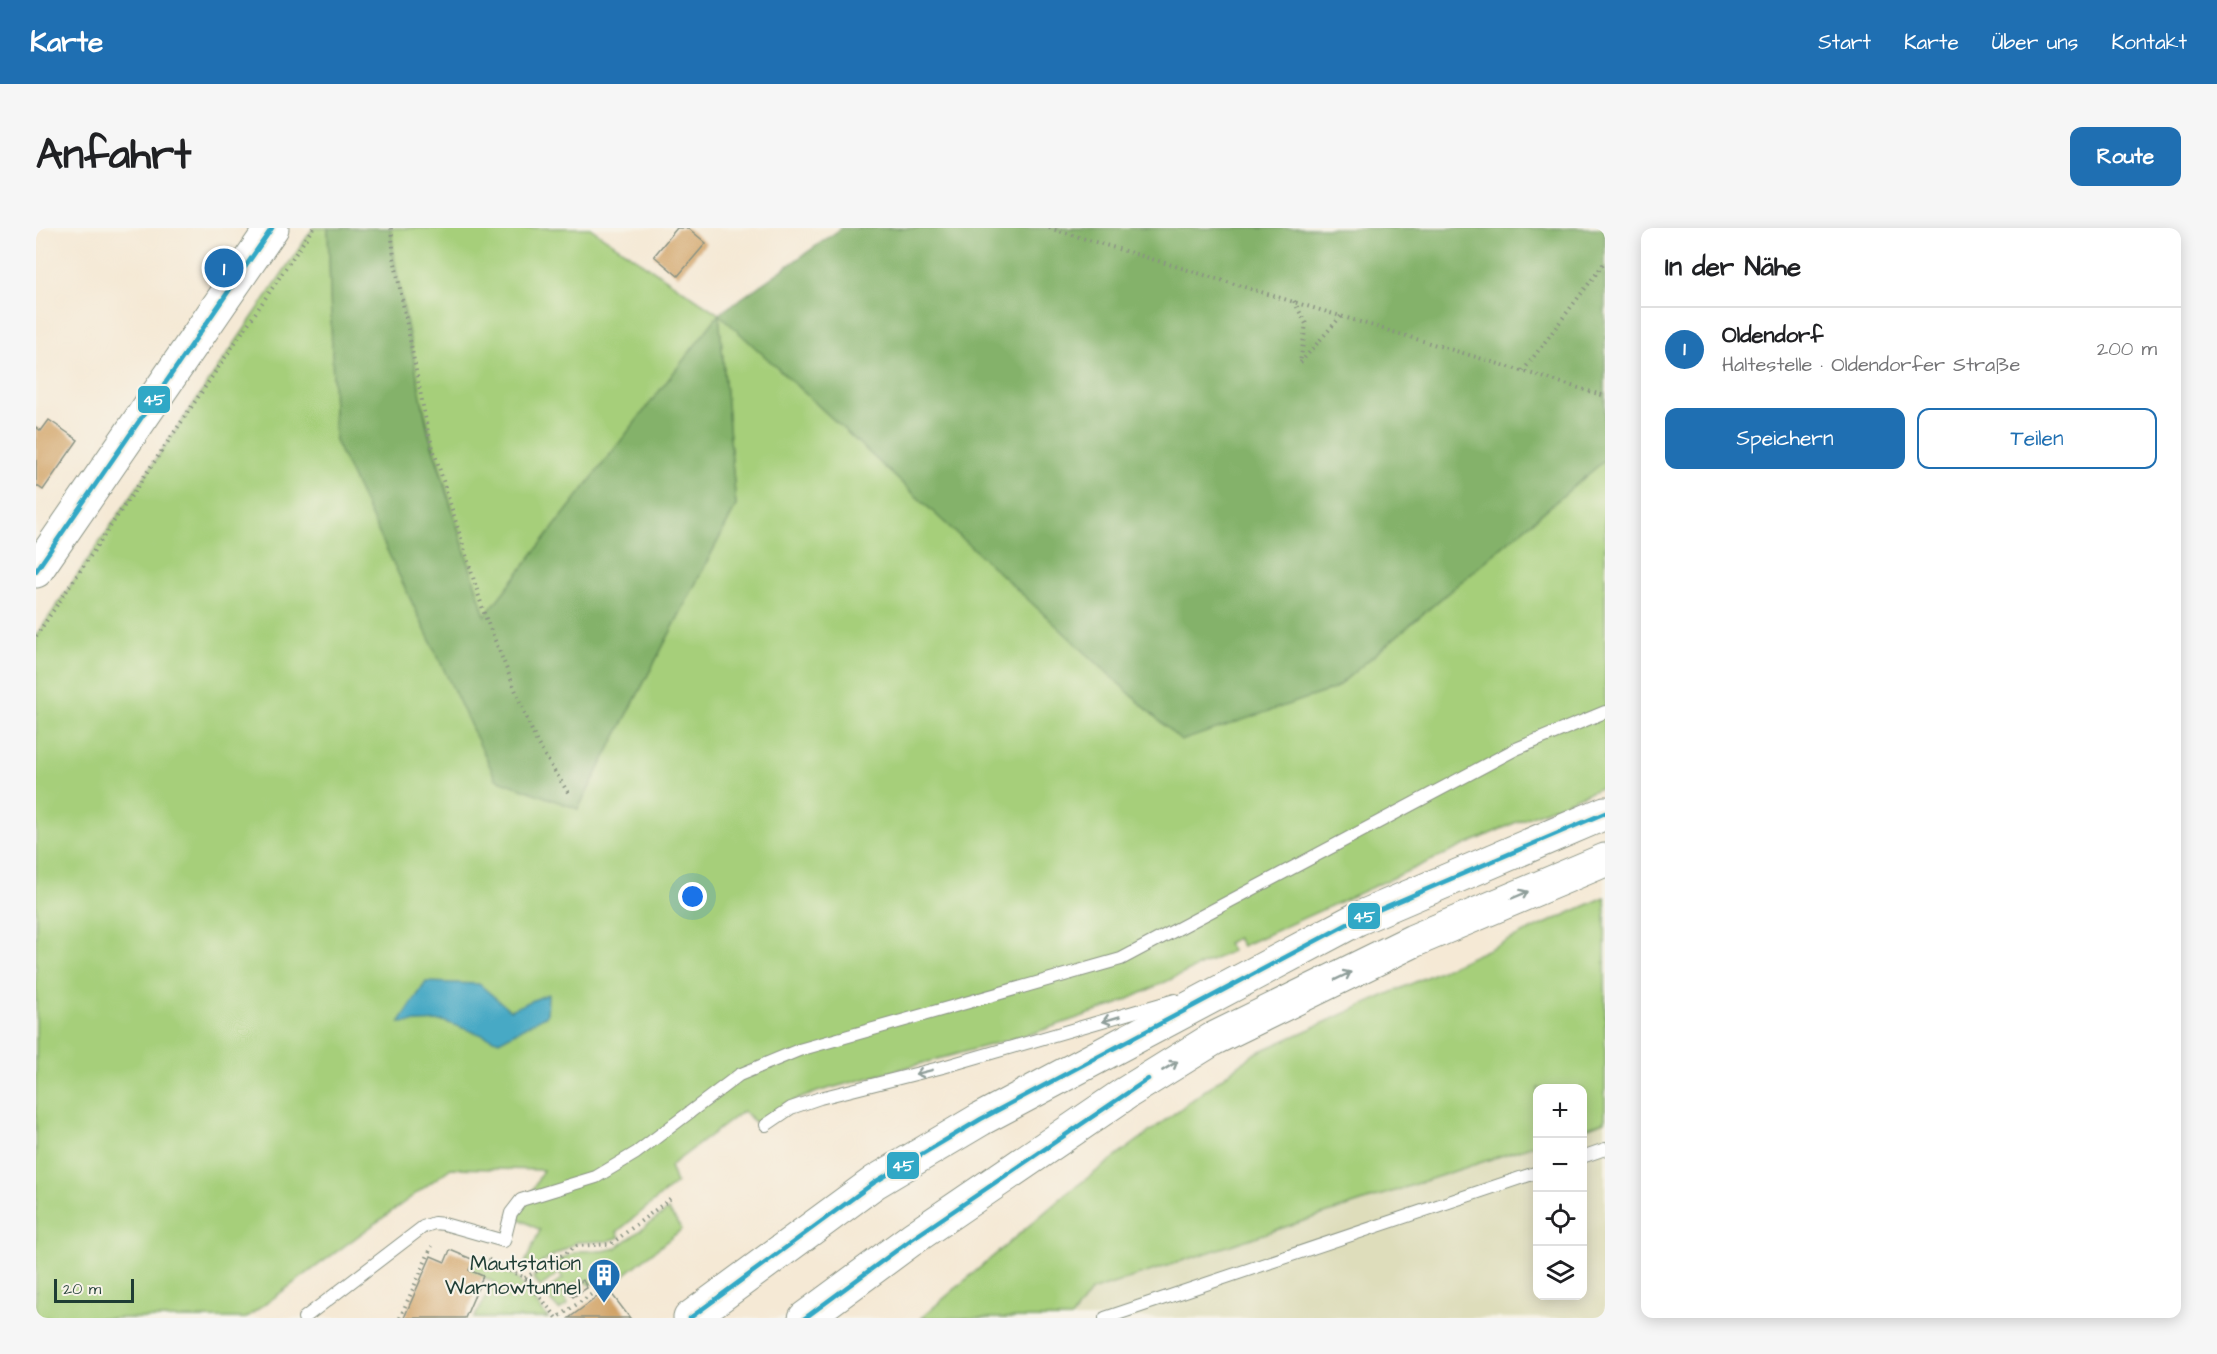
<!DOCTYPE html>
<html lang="de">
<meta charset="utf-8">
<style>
body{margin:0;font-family:"Architects Daughter",sans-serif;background:#f6f6f6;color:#202124}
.controls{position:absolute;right:18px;bottom:18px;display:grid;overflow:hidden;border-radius:12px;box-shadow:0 3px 15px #0003}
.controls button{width:54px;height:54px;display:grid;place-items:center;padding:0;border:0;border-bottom:2px solid #e0e0e0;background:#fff;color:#202124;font:30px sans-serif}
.scale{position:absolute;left:18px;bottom:15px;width:80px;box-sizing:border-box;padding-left:6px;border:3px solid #1f3d34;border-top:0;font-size:16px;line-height:21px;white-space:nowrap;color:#1f3d34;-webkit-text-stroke:4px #f7f3e8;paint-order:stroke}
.you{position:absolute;left:657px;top:669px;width:21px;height:21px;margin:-15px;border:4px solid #fff;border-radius:50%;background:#1a73e8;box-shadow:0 0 0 9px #1a73e833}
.badge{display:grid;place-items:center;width:39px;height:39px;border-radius:50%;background:#1f6fb2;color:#fff;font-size:20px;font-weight:700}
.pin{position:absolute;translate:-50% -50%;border:3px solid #fff;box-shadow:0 2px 6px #0006}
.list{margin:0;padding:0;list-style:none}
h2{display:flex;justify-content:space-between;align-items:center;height:78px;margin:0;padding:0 24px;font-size:26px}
h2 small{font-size:20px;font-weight:400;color:#757577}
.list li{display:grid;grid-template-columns:39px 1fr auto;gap:18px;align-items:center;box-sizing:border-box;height:84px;padding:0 24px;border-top:2px solid #e0e0e0}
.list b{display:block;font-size:22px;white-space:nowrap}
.list p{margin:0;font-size:20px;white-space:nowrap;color:#757577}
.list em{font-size:20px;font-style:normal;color:#757577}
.actions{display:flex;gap:12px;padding:18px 24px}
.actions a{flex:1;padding:14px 0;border:2px solid #1f6fb2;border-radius:12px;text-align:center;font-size:21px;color:#1f6fb2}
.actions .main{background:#1f6fb2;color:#fff}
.icon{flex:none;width:33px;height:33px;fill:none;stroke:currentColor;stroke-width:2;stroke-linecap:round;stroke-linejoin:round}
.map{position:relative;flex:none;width:1569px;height:1090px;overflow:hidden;border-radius:12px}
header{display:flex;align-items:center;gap:36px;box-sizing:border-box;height:84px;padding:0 30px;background:#1f6fb2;color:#fff}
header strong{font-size:28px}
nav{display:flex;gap:33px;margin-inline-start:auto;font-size:21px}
.intro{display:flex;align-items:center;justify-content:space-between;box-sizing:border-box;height:144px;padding:0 36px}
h1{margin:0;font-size:42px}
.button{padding:15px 27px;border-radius:12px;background:#1f6fb2;color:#fff;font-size:21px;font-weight:700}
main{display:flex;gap:36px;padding:0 36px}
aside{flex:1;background:#fff;border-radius:12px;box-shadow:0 3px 15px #0003}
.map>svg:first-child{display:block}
</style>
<header>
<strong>Karte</strong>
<nav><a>Start</a><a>Karte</a><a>Über uns</a><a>Kontakt</a></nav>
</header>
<div class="intro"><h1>Anfahrt</h1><a class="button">Route</a></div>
<main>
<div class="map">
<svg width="1569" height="1090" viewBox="0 0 1569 1090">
<rect width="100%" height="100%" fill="#f7f3e8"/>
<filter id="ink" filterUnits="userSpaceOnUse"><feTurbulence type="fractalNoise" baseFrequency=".0167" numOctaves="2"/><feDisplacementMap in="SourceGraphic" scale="12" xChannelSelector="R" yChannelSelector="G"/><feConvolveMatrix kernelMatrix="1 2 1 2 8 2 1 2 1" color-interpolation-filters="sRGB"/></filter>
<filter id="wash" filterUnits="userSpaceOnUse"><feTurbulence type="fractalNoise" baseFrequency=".008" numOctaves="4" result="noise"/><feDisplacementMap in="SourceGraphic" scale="24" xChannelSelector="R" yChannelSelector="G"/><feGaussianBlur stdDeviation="1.35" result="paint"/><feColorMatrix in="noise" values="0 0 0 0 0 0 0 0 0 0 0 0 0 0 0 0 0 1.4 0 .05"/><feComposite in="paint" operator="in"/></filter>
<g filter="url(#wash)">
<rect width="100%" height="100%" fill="#f5e9d5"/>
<path fill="#deddbb" d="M1569,884V1090H1033L1052,1059L1501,905L1502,1068H1546L1547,891Z"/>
<path fill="#a6cf7a" stroke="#628657" stroke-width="1.5" d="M277,0H292L299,213L542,581L700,278L683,87L449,388C410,261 367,133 355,0H554L683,86L1298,461L1569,232V558L1476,596L1206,718L1201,710L1191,715L1196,723L1082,776L998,805L784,863L749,876L720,895L707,883L634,938L640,955L581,1004L584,1009L572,1013L541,1014L496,1040L489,1035L504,1002L482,990L507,942L415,940L210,1090H0V408Z
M1569,669V893L1547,901L1546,860H1502L1501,916L1055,1063L1035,1090H885L1030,966L1218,826Z
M632,982L646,1001L588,1047L582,1045L571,1051L569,1048L554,1057L546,1050L526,1066L532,1076L523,1082L508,1065L527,1050L523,1045L504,1059L497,1049L524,1031L544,1023H567L580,1020Z
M438,1032L479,1048L512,1090H438L459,1055L433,1042Z"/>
<path fill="#84b26a" stroke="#52784f" stroke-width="1.5" d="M292,0H355L358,30L392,204L449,388L683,86L806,0H1569V232L1298,461L1145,513L683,86L700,278L542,581L460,551L299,213Z"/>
<path fill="#46a9c5" stroke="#32737c" stroke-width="1.5" d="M390,754L443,756L474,782L512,766L511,787L463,813L407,793L363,795Z"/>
<g id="blocks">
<path fill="#d1a366" d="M641,0H652L670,15L642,48L618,28Z
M13,192L42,212L7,262L0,257V199L5,203Z
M414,1022L438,1032L433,1042L447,1048L429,1090H368L395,1028L409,1034Z
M547,1052L551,1060L537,1069L532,1062Z
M572,1061L594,1090H533Z"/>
</g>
</g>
<g filter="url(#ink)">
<use href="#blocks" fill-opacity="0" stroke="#8a9384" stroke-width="1.5"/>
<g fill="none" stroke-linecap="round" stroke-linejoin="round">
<g stroke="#8a9384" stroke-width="14">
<path id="lane" d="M730,897L755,880L784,870L907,839L1139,772
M1546,929L1569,921
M268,1090L387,999L398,995L408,996L468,1013L475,985L485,972L560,949L600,925L703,847L763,822L1085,731L1480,521L1569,484
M1069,1090L1502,944"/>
</g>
<g stroke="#8a9384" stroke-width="35">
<path id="secondary" d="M0,343L236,0"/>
</g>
<g stroke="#8a9384" stroke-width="35">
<path id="highway" d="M654,1090L839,954L945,891L1321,691L1569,585
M769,1090L876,1011L1090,865L1177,811L1377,713L1569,632"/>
</g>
<path stroke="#8a9384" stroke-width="4" stroke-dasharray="1.5 4.5" stroke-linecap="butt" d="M355,0L358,30L392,204L449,388L501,515L533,566
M1013,0L1569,168
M1258,73L1270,96L1264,135L1305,88
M1487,143L1569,34
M0,408L277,0
M447,1029L489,1050L521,1090L566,1059
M489,1050L541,1018L575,1016L635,970
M364,1090L396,1018"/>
<use href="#lane" stroke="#fff" stroke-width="12"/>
<use href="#secondary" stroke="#fff" stroke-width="33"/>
<use href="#highway" stroke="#fff" stroke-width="33"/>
<g stroke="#f7f3e8" stroke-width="9">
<path id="bus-1" d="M0,343L236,0
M654,1090L839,954L945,891L1321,691L1569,585
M769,1090L876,1011L1112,851"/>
</g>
<use href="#bus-1" stroke="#30a8c6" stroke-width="4.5"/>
</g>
<defs><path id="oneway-shaft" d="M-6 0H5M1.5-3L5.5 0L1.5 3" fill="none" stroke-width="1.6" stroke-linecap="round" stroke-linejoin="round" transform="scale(1.5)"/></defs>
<g stroke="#8f9e9a">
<use href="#oneway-shaft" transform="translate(1484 667) rotate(-23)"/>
<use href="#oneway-shaft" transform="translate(1307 748) rotate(-26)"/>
<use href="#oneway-shaft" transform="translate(1075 791) rotate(164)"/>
<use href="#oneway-shaft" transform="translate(1134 838) rotate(-31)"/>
<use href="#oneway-shaft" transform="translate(888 844) rotate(166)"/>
</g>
</g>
<defs>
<g id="building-pin" transform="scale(1.725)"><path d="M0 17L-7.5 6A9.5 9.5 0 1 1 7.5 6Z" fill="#1f6fb2" stroke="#f7f3e8"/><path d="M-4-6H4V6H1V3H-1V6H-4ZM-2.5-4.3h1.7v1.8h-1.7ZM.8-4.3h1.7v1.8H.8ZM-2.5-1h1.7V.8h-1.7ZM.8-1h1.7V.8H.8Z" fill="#fff"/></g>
</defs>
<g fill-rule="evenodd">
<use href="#building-pin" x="568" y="1047"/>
</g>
<g text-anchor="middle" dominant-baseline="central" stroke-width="4.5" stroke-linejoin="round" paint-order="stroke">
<g font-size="21" fill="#1f3d34" stroke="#f7f3e8" text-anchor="end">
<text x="545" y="1035">Mautstation<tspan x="545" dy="24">Warnowtunnel</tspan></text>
</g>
</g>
<g stroke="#f7f3e8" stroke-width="2">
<rect x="101" y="157" width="34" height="29" rx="6" fill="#30a8c6"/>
<rect x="1311" y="674" width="34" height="28" rx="6" fill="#30a8c6"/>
<rect x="850" y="923" width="34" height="29" rx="6" fill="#30a8c6"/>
</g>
<g font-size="16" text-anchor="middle" font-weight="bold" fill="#fff">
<text x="118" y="177">45</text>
<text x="1328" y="694">45</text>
<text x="867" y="943">45</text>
</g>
</svg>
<div class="controls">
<button>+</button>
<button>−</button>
<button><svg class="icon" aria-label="locate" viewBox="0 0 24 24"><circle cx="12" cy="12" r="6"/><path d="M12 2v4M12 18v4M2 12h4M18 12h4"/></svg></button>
<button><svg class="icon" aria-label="layers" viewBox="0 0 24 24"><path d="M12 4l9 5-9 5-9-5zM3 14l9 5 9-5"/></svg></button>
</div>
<div class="scale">20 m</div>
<div class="you"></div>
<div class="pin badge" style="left:188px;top:40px">1</div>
</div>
<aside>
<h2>In der Nähe<small></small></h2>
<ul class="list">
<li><span class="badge">1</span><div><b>Oldendorf</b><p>Haltestelle · Oldendorfer Straße</p></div><em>200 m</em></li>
</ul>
<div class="actions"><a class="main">Speichern</a><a>Teilen</a></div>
</aside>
</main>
